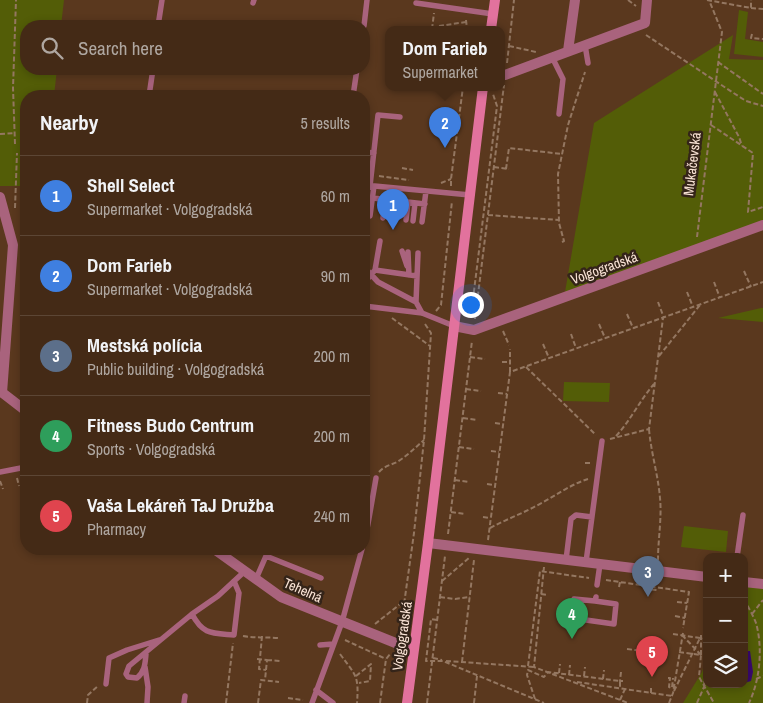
<!DOCTYPE html>
<meta charset="utf-8">
<style>
body{margin:0;font-family:"Archivo Narrow",sans-serif;background:#4b321f;color:#f1f3f6}
.controls{position:absolute;right:15px;bottom:15px;display:grid;overflow:hidden;border-radius:10px;box-shadow:0 2px 8px #0003}
.controls button{width:45px;height:45px;display:grid;place-items:center;padding:0;border:0;border-bottom:1px solid #5c4635;background:#442a16;color:#f1f3f6;font:25px sans-serif}
.you{position:absolute;left:470px;top:304px;width:18px;height:18px;margin:-12px;border:4px solid #fff;border-radius:50%;background:#1a73e8;box-shadow:0 0 0 8px #1a73e833}
.badge{display:grid;place-items:center;width:32px;height:32px;border-radius:50%;background:#6fc2f4;color:#fff;font-size:16px;font-weight:700}
.pin{position:absolute;translate:-50% -41px;filter:drop-shadow(0 1px 2px #0008)}
.pin::after{content:'';position:absolute;top:26px;width:18px;height:15px;background:inherit;clip-path:polygon(0 0,100% 0,50% 100%)}
.popup{position:absolute;left:385px;top:26px;width:120px;height:65px;box-sizing:border-box;display:grid;place-content:center;border-radius:10px;background:#442a16;filter:drop-shadow(0 1px 4px #0005);font-size:16px;white-space:nowrap;color:#afa7a1}
.popup b{font-size:19px;color:#f1f3f6}
.popup::after{content:'';position:absolute;left:50%;top:100%;margin-left:-10px;border:10px solid transparent;border-top-color:#442a16}
.list{margin:0;padding:0;list-style:none}
h2{display:flex;justify-content:space-between;align-items:center;height:65px;margin:0;padding:0 20px;font-size:21px}
h2 small{font-size:16px;font-weight:400;color:#afa7a1}
.list li{display:grid;grid-template-columns:32px 1fr auto;gap:15px;align-items:center;box-sizing:border-box;height:80px;padding:0 20px;border-top:1px solid #5c4635}
.list b{display:block;font-size:19px;white-space:nowrap}
.list p{margin:0;font-size:16px;white-space:nowrap;color:#afa7a1}
.list em{font-size:16px;font-style:normal;color:#afa7a1}
.icon{flex:none;width:28px;height:28px;fill:none;stroke:currentColor;stroke-width:2;stroke-linecap:round;stroke-linejoin:round}
.map{position:relative;flex:none;width:763px;height:703px;overflow:hidden}
.search{position:absolute;background:#442a16;box-shadow:0 2px 8px #0003;left:20px;top:20px;width:350px;height:55px;display:flex;align-items:center;gap:12px;box-sizing:border-box;padding:0 18px;border-radius:20px;color:#afa7a1;font-size:19px}
.panel{position:absolute;background:#442a16;box-shadow:0 2px 8px #0003;left:20px;top:90px;width:350px;height:465px;border-radius:20px}
.map>svg:first-child{display:block}
</style>
<div class="map">
<svg width="763" height="703" viewBox="0 0 763 703">
<rect width="100%" height="100%" fill="#5a381e"/>
<path fill="#535d07" d="M0,0H64L61,26H26V69H57L54,96H26V186H0Z
M739,10L748,12L745,39L763,42V57L734,54Z
M733,35L729,59L763,60V227L564,298L594,123Z
M761,308H763V322L718,318Z
M564,382L610,383L609,402L563,401Z
M684,526L728,531L726,552L681,547Z
M744,584L763,586V703H683L702,672L707,654V684H744Z"/>
<path fill="#3a086f" d="M744,651H750L753,672L751,681L744,683Z"/>
<g fill="none" stroke-linecap="round" stroke-linejoin="round">
<path stroke="#947761" stroke-width="2" stroke-dasharray="5 2.5" stroke-linecap="butt" d="M628,0L636,6
M707,0L751,8V0
M751,8L763,9
M466,20L467,29
M439,26L466,22
M432,29L434,13
M752,34L751,38L763,39
M646,35L732,92L746,101L763,106
M509,46L536,52
M718,62L763,94
M507,63L514,0
M715,92L739,137L742,146
M711,125L753,153L748,212L763,207
M0,134L15,133
M15,144L13,88L16,0
M494,167L509,169
M402,168L413,170
M506,169L509,148L562,154
M379,176L409,180
M441,183L451,179
M451,186V179L463,87
M15,208L17,153
M488,215L559,220
M697,237L722,32L709,0
M562,242L564,241L559,223L558,174L568,125L585,72
M744,271L751,287
M714,282L720,298
M687,292L693,307
M658,302L664,318
M468,306L473,299L497,106L493,94
M436,311L441,305L452,201
M627,314L633,328
M392,318L430,346
M475,319L504,85
M599,324L605,338
M503,331L509,345
M571,334L576,348
M543,344L549,358
M659,356L700,305
M470,357L485,359
M502,362H510
M526,367L596,435
M510,372V349
M466,389L481,391
M498,393L507,394
M463,418L477,420
M495,423L502,424
M649,429C651,453 658,474 660,498C662,518 658,539 658,560
M616,436C631,420 640,400 654,384
M610,439L649,429L663,318
M459,447L474,449
M491,451L499,452
M585,463H592
M379,472C384,466 391,465 397,462C407,456 415,448 424,440
M17,478L19,486
M455,480L469,482
M0,481L3,489
M487,484L494,485
M451,512L465,514
M483,517L490,518
M490,528C505,520 521,514 536,506C554,497 569,485 588,479
M448,534L472,341
M488,540L510,372L763,282
M544,567L534,667L628,703
M606,580L689,592L683,628
M442,581L469,558
M647,586V589L657,590
M619,587L620,582
M541,594L547,595
M440,597L455,599L470,597
M744,599C748,607 753,615 756,623C763,648 760,680 749,703
M677,602L687,603
M752,614L763,600
M675,616L685,618
M437,620L431,619L426,661H443L544,703
M375,624L404,601
M400,633L414,533L424,440L431,333L425,324
M673,634L707,639
M682,635L701,655L706,656
M701,635V655
M243,636C255,638 266,637 278,638
M262,636L259,669L266,670
M345,640L386,659
M627,649L659,653
M679,652L701,655L699,677L714,703
M340,654C356,676 359,675 357,703
M433,658L442,660
M257,659L267,660L265,680
M267,660L281,661
M446,661L534,667
M462,662L474,560
M528,666L540,571L589,578
M621,672L620,681H623
M559,673L560,664
M569,675L570,665
M356,676L371,664L370,681L359,683
M584,676L585,667
M668,678H670L669,687L672,688L673,678
M603,679L604,670
M756,679L763,676
M577,682L672,696
M704,686L707,648
M674,691L700,638
M651,693V686
M288,698L303,700
M535,699L527,675L528,670L544,677L548,672L620,681V688
M620,700L625,689
M87,703L88,695L98,686
M226,703L233,643
M258,703L261,680L279,682
M380,703L386,659L391,653
M427,703L445,556
M474,703L477,676
M669,703L673,693L683,633
M697,703L707,680"/>
<path stroke="#a9637d" stroke-width="5.5" d="M253,3L254,0
M416,3L493,14
M158,26L162,0
M364,26L367,0
M585,45L588,63
M552,57L563,79L559,114
M149,96L153,69
M353,96L357,69
M364,152L374,153
M364,185L470,195
M364,193L370,186L378,115L400,117
M373,198L425,204
M370,216L374,186
M383,218L385,199
M406,220L408,202
M413,221L415,203
M422,222L426,191
M402,251L407,266
M408,252L409,275
M418,253L416,302L422,313
M364,264L367,238
M364,267L378,282L416,302
M375,270L417,276
M364,283L375,270L380,241
M364,306L422,313L454,326
M0,472L26,467
M364,542L368,524L376,478
M266,556L321,578
M737,557L743,515
M566,560L571,519L576,515L592,517
M586,562L602,441
M256,579L269,549
M597,585L600,564
M595,601L574,599L572,618L614,624L616,604L595,601L596,597
M192,614C203,635 212,633 234,635L239,593L234,581
M320,645L333,644
M146,654C145,664 145,671 137,678L128,677L126,674L129,666L192,614L218,596L245,571
M145,667L148,687L147,703
M106,684L109,658L127,650L159,640
M316,690L333,703
M184,703L185,696
M312,703L342,622L362,549"/>
<path stroke="#a9637d" stroke-width="10" d="M568,51L575,0
M501,74L505,75L645,23L647,0
M0,197L13,245L2,393
M454,326L474,330L763,225
M0,391L26,411
M428,543L707,577
M214,549L281,597L398,644L414,648
M744,582L763,584"/>
<path stroke="#e2729d" stroke-width="10" d="M491,29L495,0
M407,703L428,543L483,87"/>
</g>
<g text-anchor="middle" dominant-baseline="central" stroke-width="5" stroke-linejoin="round" paint-order="stroke">
<g font-size="14" fill="#fae4d6" stroke="#342419">
<text transform="translate(692 164) rotate(-83)">Mukačevská</text>
<text transform="translate(604 268) rotate(-20)">Volgogradská</text>
<text transform="translate(303 590) rotate(24)">Tehelná</text>
<text transform="translate(402 636) rotate(-82)">Volgogradská</text>
</g>
</g>
</svg>
<div class="controls">
<button>+</button>
<button>−</button>
<button><svg class="icon" aria-label="layers" viewBox="0 0 24 24"><path d="M12 4l9 5-9 5-9-5zM3 14l9 5 9-5"/></svg></button>
</div>
<div class="you"></div>
<div class="pin badge" style="left:393px;top:230px;background:#3f7fe0">1</div>
<div class="pin badge" style="left:445px;top:148px;background:#3f7fe0">2</div>
<div class="popup"><b>Dom Farieb</b>Supermarket</div>
<div class="pin badge" style="left:648px;top:597px;background:#5c6f8a">3</div>
<div class="pin badge" style="left:572px;top:639px;background:#2e9e5b">4</div>
<div class="pin badge" style="left:652px;top:677px;background:#e0444e">5</div>
<div class="search"><svg class="icon" aria-label="search" viewBox="0 0 24 24"><circle cx="10" cy="10" r="6"/><path d="M15 15l6 6"/></svg>Search here</div>
<section class="panel">
<h2>Nearby<small>5 results</small></h2>
<ul class="list">
<li><span class="badge" style="background:#3f7fe0">1</span><div><b>Shell Select</b><p>Supermarket · Volgogradská</p></div><em>60 m</em></li>
<li><span class="badge" style="background:#3f7fe0">2</span><div><b>Dom Farieb</b><p>Supermarket · Volgogradská</p></div><em>90 m</em></li>
<li><span class="badge" style="background:#5c6f8a">3</span><div><b>Mestská polícia</b><p>Public building · Volgogradská</p></div><em>200 m</em></li>
<li><span class="badge" style="background:#2e9e5b">4</span><div><b>Fitness Budo Centrum</b><p>Sports · Volgogradská</p></div><em>200 m</em></li>
<li><span class="badge" style="background:#e0444e">5</span><div><b>Vaša Lekáreň TaJ Družba</b><p>Pharmacy</p></div><em>240 m</em></li>
</ul>
</section>
</div>
